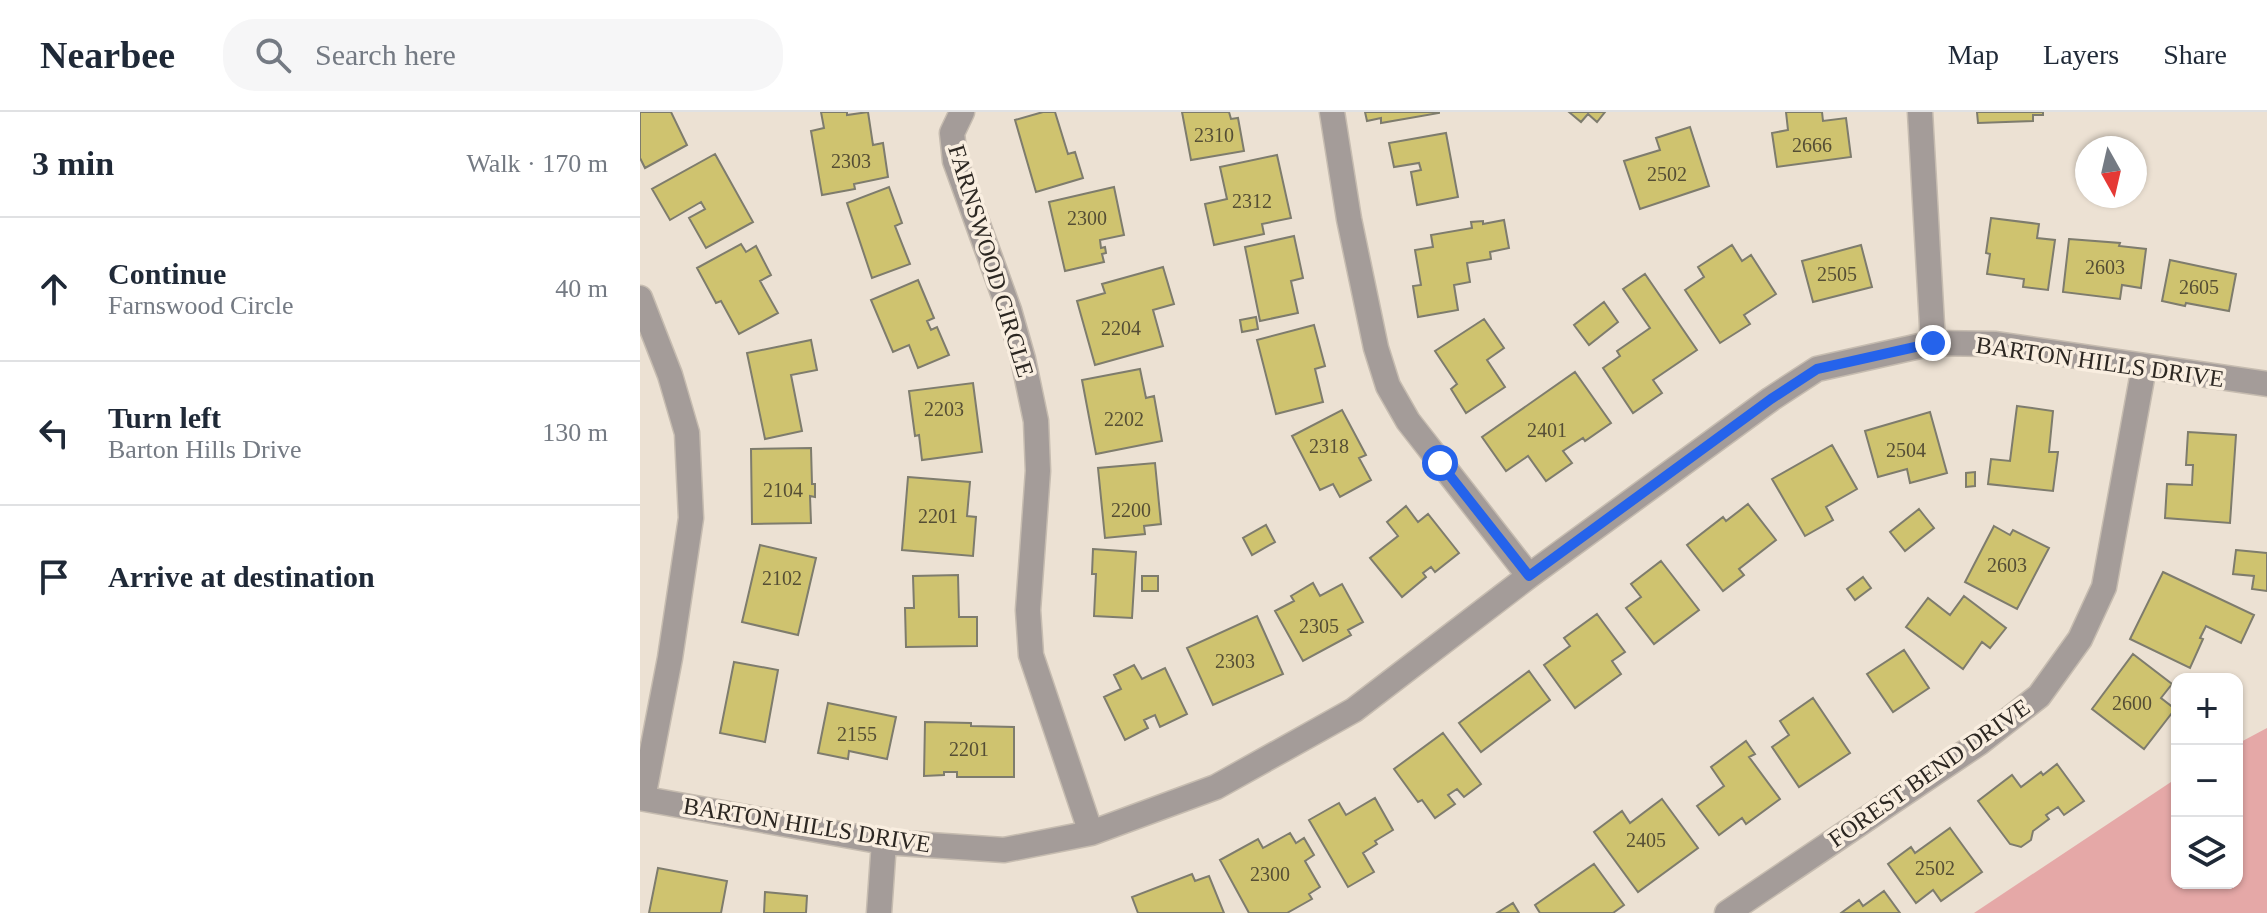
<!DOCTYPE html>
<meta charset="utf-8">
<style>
body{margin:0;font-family:Georgia,serif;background:#f6f6f7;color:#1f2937}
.controls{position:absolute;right:24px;bottom:24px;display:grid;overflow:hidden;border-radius:16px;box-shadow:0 2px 6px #0004}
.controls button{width:72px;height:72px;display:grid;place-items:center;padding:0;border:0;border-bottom:2px solid #e0e1e3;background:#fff;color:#1f2937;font:40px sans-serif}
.compass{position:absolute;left:1435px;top:24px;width:72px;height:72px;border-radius:50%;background:#fff;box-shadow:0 2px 6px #0004;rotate:172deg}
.stop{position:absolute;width:24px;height:24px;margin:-18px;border:6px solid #2563eb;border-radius:50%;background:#fff}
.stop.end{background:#2563eb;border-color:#fff;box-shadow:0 2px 8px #0008}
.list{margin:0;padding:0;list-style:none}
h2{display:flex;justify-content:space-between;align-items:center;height:104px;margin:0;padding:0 32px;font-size:34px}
h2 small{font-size:26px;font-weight:400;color:#747a83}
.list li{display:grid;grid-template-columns:52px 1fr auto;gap:24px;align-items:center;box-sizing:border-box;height:144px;padding:0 32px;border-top:2px solid #e0e1e3}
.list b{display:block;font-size:30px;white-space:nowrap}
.list p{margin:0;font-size:26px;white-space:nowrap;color:#747a83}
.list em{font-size:26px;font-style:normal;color:#747a83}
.icon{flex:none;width:44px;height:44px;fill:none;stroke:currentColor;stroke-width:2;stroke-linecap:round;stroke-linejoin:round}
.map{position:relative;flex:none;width:1627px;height:801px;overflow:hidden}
header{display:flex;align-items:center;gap:48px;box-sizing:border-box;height:112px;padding:0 40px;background:#fff;border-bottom:2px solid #e0e1e3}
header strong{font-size:38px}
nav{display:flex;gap:44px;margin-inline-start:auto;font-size:28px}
.search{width:560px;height:72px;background:#f6f6f7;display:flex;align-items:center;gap:20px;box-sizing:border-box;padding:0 28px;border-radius:32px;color:#747a83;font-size:30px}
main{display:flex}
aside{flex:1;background:#fff}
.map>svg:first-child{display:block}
</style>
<header>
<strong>Nearbee</strong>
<div class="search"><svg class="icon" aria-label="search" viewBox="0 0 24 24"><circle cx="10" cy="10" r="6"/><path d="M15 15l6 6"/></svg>Search here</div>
<nav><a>Map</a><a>Layers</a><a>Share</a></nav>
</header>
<main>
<aside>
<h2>3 min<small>Walk · 170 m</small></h2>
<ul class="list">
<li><svg class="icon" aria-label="ahead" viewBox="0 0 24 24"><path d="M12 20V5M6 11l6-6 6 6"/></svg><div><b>Continue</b><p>Farnswood Circle</p></div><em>40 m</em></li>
<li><svg class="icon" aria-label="left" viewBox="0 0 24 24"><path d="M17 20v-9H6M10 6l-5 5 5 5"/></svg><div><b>Turn left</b><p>Barton Hills Drive</p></div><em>130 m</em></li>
<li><svg class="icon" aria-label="arrive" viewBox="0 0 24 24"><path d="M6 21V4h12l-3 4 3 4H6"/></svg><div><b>Arrive at destination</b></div></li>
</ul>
</aside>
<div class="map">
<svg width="1627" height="801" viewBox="0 0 1627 801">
<rect width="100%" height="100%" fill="#ece1d3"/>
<path fill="#e5a8a7" d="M1627,616V801H1334L1537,666V771H1597V632Z"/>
<path fill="#cfc36f" stroke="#7e7c6d" stroke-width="2" d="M0,0H31L47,33L5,56L0,46Z
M181,0H207V3L228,0L233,33L243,31L248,65L214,72L215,77L182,83L171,19L184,16Z
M403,0H415L428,42L435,40L443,66L396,80L375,8Z
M542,0H589L591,7L598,6L604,39L551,48Z
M725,0H799V1L741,11V6L727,9Z
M929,0H965L957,10L948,2L941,10Z
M1146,0H1182L1183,9L1206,6L1211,45L1137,55L1132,21L1148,18Z
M1337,0H1403V3H1393V9L1338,11Z
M1050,15L1069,74L1000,97L984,49L1020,38L1016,26Z
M806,21L818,85L777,93L771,60L781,58L779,51L754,55L749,31Z
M75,42L113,110L66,136L49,106L65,97L61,90L30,108L12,77Z
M637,43L651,106L622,112L624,122L574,133L565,92L587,87L580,55Z
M249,75L262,111L255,114L270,152L232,166L207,91Z
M474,75L484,123L460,128L461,136L465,135L466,141L462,142L464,150L425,159L409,90Z
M1351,106L1399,112L1397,126L1415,128L1408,178L1383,175L1384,167L1347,162L1350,142L1346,141Z
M864,108L869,136L850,140L851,147L827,151L830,170L814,173L818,198L778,205L773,174L781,173L775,138L793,135L791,123L832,116L831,110L843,109V112Z
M654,124L663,166L651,169L658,201L620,209L605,135Z
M1429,127L1480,131L1479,134L1506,137L1501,176L1482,173L1480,187L1423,180Z
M101,132L106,140L116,134L131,163L120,169L138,201L99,222L81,189L76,191L57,156Z
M1092,133L1102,149L1111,143L1136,182L1104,203L1110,212L1080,231L1045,178L1064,165L1058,155Z
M1221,133L1232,175L1173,190L1162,149Z
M1530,148L1596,162L1589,199L1546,191L1545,194L1522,189Z
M523,155L534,192L513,198L523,234L455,253L437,189L465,181L462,172Z
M1005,162L1057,238L1013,268L1022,281L993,301L963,256L980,244L977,239L1010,216L983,177Z
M278,168L294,206L287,209L291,218L297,215L309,243L278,256L269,233L253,240L231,188Z
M964,190L978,210L949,233L934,213Z
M616,205L618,217L602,220L600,208Z
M844,207L864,236L847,248L865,275L826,301L811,277L817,272L795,239Z
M674,213L685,254L675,257L683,290L636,302L617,228Z
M171,228L177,258L151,263L162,319L125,327L107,241Z
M500,257L506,286L514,284L522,329L456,342L442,268Z
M935,260L971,311L945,329L943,326L923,339L932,351L906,369L888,344L866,359L842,325Z
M333,271L342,340L282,348L279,323L275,324L269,279Z
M1377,294L1413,299L1409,340H1418L1413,379L1348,372L1351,347L1370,349Z
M702,298L726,343L719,346L731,368L700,385L693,372L680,378L652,324Z
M1290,300L1307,361L1270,371L1267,357L1238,365L1225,319Z
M1548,320L1596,323L1590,411L1525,406L1527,372L1552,373L1553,353H1546Z
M1192,333L1217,377L1186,395L1193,408L1165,424L1132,367Z
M171,336L172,372H175V385L170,384L171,411L112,412L111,337Z
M515,351L521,412L504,414L505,422L465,426L458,356Z
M1335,360V374L1326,375V361Z
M268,365L330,370L327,404L336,405L333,444L262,438Z
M1108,392L1136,428L1099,457L1104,463L1083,479L1047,433L1083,405L1086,409Z
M766,394L778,410L788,402L819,441L795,460L791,455L783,461L786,465L762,485L730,446L758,424L747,410Z
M1279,397L1294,416L1265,439L1250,420Z
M626,413L635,430L612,443L603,426Z
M1354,414L1370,423L1373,418L1409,436L1377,497L1325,470Z
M120,433L176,446L158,523L102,510Z
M453,437L496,440L492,506L454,504L456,462H452Z
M1596,438L1627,441V479L1612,477L1614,464L1593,462Z
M1021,449L1059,498L1014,532L986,496L1001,485L991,472Z
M1523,460L1614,503L1601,531L1566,514L1560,526L1563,527L1550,556L1490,527Z
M318,463L319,505H337V534L266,535L265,496H274L273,464Z
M502,464H518V479H502Z
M1223,465L1231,476L1215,488L1207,477Z
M673,471L680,484L702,472L723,510L708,518L711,523L663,549L635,499L654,489L651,484Z
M1324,484L1366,516L1350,536L1342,530L1323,557L1266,515L1288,486L1310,503Z
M957,502L985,540L972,549L981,562L935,596L904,553L930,534L924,526Z
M617,504L643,562L573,593L547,536Z
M1264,538L1289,576L1253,600L1227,562Z
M1493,542L1532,572L1521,586L1535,597L1504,637L1452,597Z
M94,550L138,558L125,630L80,621Z
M494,553L502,567L525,556L547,602L520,615L515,603L504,608L508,616L485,628L464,585L481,577L474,563Z
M889,559L910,588L841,640L819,611Z
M1173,586L1210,641L1159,675L1132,635L1149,623L1140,609Z
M188,591L256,605L247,647L209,639L208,647L178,641Z
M285,610L331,611V614L374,615V665H317V660H304V663L284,664Z
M803,621L841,672L824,685L817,677L808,683L815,692L795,706L782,688L778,690L754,657Z
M1106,629L1115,642L1109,645L1140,687L1106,712L1102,706L1079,723L1057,694L1084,674L1071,655Z
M1417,652L1444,689L1424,703L1418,695L1406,703L1409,707L1393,719L1391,728L1381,735L1370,732L1338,689L1372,663L1381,675L1401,660L1403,663Z
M735,686L753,718L735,729L737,732L723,741L734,760L708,775L669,708L699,691L706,703Z
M1022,687L1058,736L998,780L954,720L982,699L990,711Z
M1310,716L1342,760L1301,789L1293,778L1276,791L1248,752L1271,735L1275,741Z
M650,721L656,731L664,726L674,743L665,749L680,775L669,782L672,787L647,801H609L580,748L618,727L623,736Z
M954,752L984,793L973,801H900L895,793Z
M18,756L87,769L81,801H9Z
M552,762L555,769L569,764L584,801H498L492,785Z
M1244,779L1260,801H1201L1219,788L1223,794Z
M125,780L167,784L166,801H124Z
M873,791L879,801H857Z"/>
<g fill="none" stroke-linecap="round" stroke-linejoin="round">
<g stroke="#c6bcb0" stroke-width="27">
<path id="minor" d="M322,0L312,21L315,49L369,198L383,247L396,309L398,359L388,498L391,543L451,721
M692,0L709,107L736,236L748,274L768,309L889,464
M1280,0L1293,231
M0,186L30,263L47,321L51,406L30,546L3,686
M0,686L244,730L364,738L451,721L576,675L714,598L889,464L1131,287L1177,257L1293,231L1356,232L1627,272
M239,801L244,730
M1087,801L1339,631L1399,584L1440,527L1464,475L1504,255"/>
</g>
<use href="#minor" stroke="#a49c99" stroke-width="24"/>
</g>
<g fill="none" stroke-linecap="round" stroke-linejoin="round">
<path stroke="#2563eb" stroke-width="10" d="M800,351L889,464L1131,287L1177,257L1293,231"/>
</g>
<g text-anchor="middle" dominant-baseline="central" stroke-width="7" stroke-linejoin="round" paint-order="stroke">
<g font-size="20" fill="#554e35">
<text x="574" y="23">2310</text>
<text x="1172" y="33">2666</text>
<text x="211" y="49">2303</text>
<text x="1027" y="62">2502</text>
<text x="612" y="89">2312</text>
<text x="447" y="106">2300</text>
<text x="1465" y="155">2603</text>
<text x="1197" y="162">2505</text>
<text x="1559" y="175">2605</text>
<text x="481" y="216">2204</text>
<text x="304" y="297">2203</text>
<text x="484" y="307">2202</text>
<text x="907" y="318">2401</text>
<text x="689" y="334">2318</text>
<text x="1266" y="338">2504</text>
<text x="143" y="378">2104</text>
<text x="491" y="398">2200</text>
<text x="298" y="404">2201</text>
<text x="1367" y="453">2603</text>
<text x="142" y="466">2102</text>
<text x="679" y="514">2305</text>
<text x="595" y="549">2303</text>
<text x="1492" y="591">2600</text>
<text x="217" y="622">2155</text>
<text x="329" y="637">2201</text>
<text x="1006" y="728">2405</text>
<text x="1295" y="756">2502</text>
<text x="630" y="762">2300</text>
</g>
<g font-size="24" fill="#2c2722" stroke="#f9eee0">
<text transform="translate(351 149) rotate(73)">FARNSWOOD CIRCLE</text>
<text transform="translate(1460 250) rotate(8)">BARTON HILLS DRIVE</text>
<text transform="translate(1289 661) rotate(-35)">FOREST BEND DRIVE</text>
<text transform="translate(167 713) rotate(9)">BARTON HILLS DRIVE</text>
</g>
</g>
</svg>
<div class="controls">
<button>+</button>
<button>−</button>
<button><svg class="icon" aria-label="layers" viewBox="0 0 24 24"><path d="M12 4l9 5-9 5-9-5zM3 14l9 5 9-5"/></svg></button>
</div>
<svg class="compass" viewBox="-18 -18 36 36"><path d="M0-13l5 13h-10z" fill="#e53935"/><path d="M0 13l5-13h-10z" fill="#747a83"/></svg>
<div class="stop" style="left:800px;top:351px"></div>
<div class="stop end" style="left:1293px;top:231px"></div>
</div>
</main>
